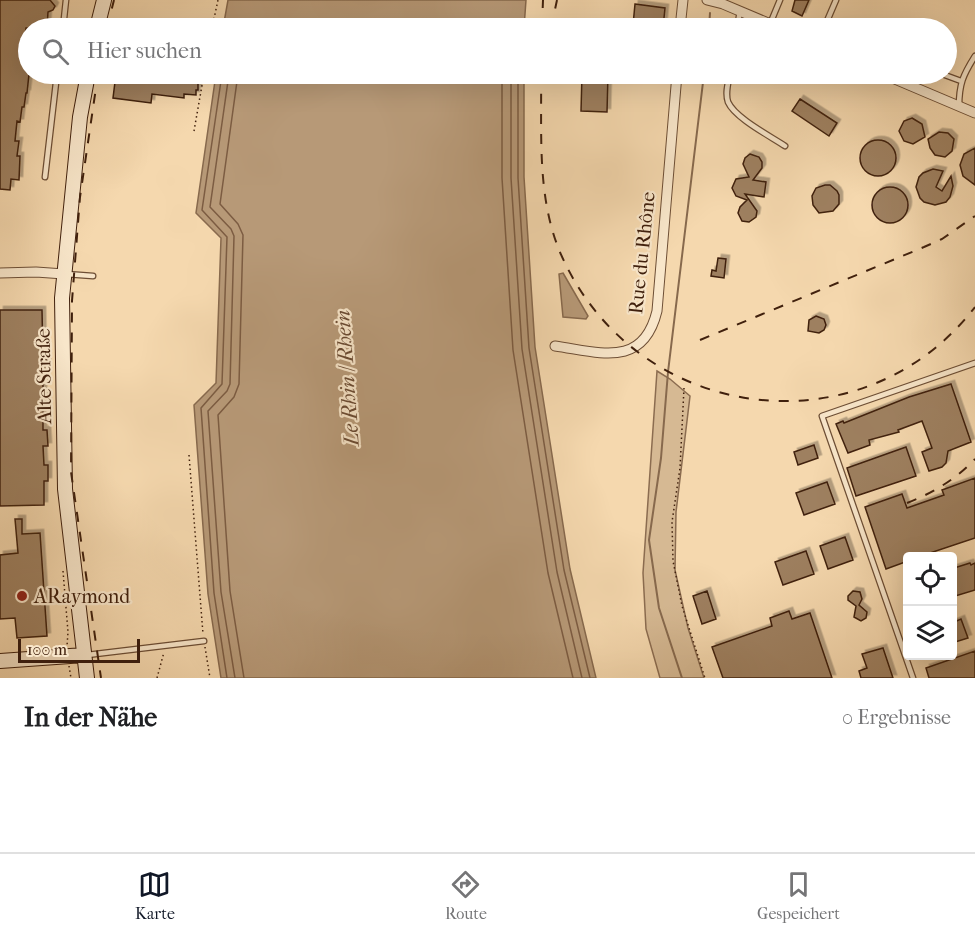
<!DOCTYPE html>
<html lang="de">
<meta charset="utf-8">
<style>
body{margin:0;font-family:"IM FELL French Canon",serif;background:#f6f6f6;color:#202124}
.controls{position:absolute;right:18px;bottom:18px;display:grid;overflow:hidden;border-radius:6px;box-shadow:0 6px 24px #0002}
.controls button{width:54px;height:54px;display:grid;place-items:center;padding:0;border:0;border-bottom:2px solid #e0e0e0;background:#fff;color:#202124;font:30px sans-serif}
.scale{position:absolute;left:18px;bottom:15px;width:122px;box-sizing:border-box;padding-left:6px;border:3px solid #40200d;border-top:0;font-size:16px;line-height:21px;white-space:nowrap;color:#40200d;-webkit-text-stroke:4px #f8e6ca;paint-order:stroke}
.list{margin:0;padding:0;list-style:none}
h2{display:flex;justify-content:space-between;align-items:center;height:78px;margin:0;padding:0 24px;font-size:26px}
h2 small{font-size:20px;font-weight:400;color:#757577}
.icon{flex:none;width:33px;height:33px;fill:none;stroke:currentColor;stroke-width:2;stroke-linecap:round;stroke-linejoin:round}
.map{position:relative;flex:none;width:975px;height:678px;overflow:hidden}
.search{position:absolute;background:#fff;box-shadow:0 6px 24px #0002;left:18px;right:18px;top:18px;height:66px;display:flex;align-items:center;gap:15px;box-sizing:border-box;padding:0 21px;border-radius:33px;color:#757577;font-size:22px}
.sheet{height:174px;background:#fff}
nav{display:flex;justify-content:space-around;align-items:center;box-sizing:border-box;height:84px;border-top:2px solid #e0e0e0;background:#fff;font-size:16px;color:#757577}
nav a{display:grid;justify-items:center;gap:3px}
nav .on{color:#111827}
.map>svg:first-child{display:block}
</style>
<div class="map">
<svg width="975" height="678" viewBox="0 0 975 678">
<defs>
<filter id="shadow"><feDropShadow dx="3.5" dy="-3.5" stdDeviation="0" flood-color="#0004"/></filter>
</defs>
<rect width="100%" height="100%" fill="#f5d8ae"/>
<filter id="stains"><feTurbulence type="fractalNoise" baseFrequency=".00333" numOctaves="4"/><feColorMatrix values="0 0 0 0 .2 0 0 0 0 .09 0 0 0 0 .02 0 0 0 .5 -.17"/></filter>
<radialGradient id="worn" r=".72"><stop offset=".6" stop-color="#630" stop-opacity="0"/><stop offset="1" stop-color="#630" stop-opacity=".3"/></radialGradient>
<path fill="#d6b993" stroke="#8b6c50" stroke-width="1.5" d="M657,371L670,379L690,396L676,512L675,570L688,628L704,678H660L646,629L643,573Z"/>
<path fill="#b79977" stroke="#87694d" stroke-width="1.5" d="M228,0H526L524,28H223Z
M216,74H524V177L535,347L570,569L596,678H221L208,594L194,405L216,383L221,238L196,213Z
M563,273L588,316L586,319L563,317L559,274Z"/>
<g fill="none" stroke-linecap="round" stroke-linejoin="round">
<path stroke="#7c5c42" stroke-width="1.5" d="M222,74L202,210L227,237L222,384L201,408L214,593L227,678
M229,74L210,207L231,229L234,236L230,384L227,391L208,411L221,592L235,678
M238,74L220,204L238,224L243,235L239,384L234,397L218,415L230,591L244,678
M502,74V178L513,350L548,573L573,678
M511,74V178L522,349L557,572L582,678
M518,74V178L529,348L564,570L590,678"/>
<path stroke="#87694d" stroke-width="2" d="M709,28L710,13
M682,678L659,608L649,540L661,458L668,372L704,74"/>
</g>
<path fill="#9e8061" stroke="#40200d" stroke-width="1.5" filter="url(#shadow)" d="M0,0H50L55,6L53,10L48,12L47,28H26L24,45H28L26,64H28L29,74L27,93H26L24,107H22L20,122L17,121L15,141H19L17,156H20L19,180L11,179L10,190L0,189Z
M795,0H809L802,16L792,11Z
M635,4L665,8L663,28H642V26L633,25Z
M116,74H198V90H196V95L184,94V98L152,94L151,103L113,98Z
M582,74H608L607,112L581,111Z
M800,99L837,123L829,136L792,111Z
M912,118L922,124L925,137L913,144L904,141L899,131L904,121Z
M939,132L948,133L954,139L952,151L945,157L935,155L930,148L928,139Z
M860 158a18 18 0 1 1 36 0a18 18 0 1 1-36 0Z
M975,148V185L963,176L960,165L964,154Z
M750,154L759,157L762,162V168L753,180L766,182L764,197L745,194L757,211L756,217L749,222L742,221L738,213L740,207L747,200L736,196L732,188L736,179L749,177L743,164L745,158Z
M933,169L943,171L936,187L942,191L951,176L953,186L950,197L946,202L935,205L924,202L920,198L916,187L919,177L923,173Z
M825,185H830L837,191L839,195V204L833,211L819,213L813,205L812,196L816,188Z
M872 205a18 18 0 1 1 36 0a18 18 0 1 1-36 0Z
M718,258L726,259L724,278L711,276L712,270L716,271Z
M0,310H42L43,359H47V375H43V394H47V410H43V430H47L48,446H43L44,465H48V481H44V505L0,506Z
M816,316L824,319L826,325L824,330L819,333L808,331L809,320Z
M951,384L971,442L948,451L946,463L942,467L929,471L922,452L932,448L922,421L898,430L899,432L869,440L870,445L848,453L836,424L843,421L844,423L909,397Z
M814,445L818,458L798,465L794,452Z
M906,447L916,476L856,496L847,468Z
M975,478V538L921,556H908V561L886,569L865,507L902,494L907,508L944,495L942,490Z
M827,482L835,504L804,515L796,493Z
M15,519H22V534L40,533L47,636L17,638L15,618L0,619V555L18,553Z
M845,537L853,560L828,569L820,546Z
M806,551L814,574L783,585L775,562Z
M970,563L971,565L975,563V590L952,597L954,568Z
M707,591L716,619L702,624L693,596Z
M853,591L860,592L862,599L859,605L867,612L866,618L861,621L854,617L856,606L848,600V596Z
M789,611L792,619L810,613L832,678H723L712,647L772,626L770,618Z
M961,619L968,638L952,643V623Z
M883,648L893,678H861L859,671L867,668L862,654Z
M975,651V678H929L926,668Z"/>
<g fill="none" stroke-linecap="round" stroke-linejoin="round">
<g stroke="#6d4e35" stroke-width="7">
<path id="lane" d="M770,24L780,0
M63,28L66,0
M737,28L740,11
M824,28L836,0
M730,74C728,83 725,93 728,102C735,118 770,136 785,146
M942,74L961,81
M959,107C959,84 963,75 975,56
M45,177L57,74
M66,274L93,276
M87,655L204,641
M913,678L822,416L975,363"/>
</g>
<g stroke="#6d4e35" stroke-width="11">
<path id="street" d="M707,0L723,4L780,28
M680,28L683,0
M883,74L975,113
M0,273L36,272L64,274
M555,346C599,352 643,369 657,311L677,74"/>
</g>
<g stroke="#40200d" stroke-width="16">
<path id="secondary" d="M97,28L104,0
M0,661L84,655
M87,678L65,489L62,298L80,117L88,74"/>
</g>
<path stroke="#40200d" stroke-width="1.5" stroke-dasharray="1.5 3" stroke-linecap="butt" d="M212,28L218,0
M194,131L204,74
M684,388L680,468L672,522L673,561L682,606L705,678
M189,455L203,634
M63,571L68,632L67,646
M205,647L210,678
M69,666L71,678
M157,678L164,652"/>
<use href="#lane" stroke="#f8e6ca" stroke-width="4.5"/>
<use href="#street" stroke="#f8e6ca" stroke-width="9"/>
<use href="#secondary" stroke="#f8e6ca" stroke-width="14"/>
<path stroke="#40200d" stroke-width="2" stroke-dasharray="10 10" stroke-linecap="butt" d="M107,28L114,0
M542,28L543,0
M551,28L557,0
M98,74L80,197L72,301L71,472L101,678
M541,74C542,136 536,203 564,261C642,425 864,451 975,307
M700,340L924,247L942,239L975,216
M907,503C933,493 956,479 975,459"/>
</g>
<circle fill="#8f2418" stroke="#f8e6ca" stroke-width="2" cx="22" cy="596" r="6"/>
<g text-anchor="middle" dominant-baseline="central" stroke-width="4.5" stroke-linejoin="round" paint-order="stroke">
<g font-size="20" fill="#40200d" stroke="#f8e6ca">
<text transform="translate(642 253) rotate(-84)">Rue du Rhône</text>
<text transform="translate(44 376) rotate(-91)">Alte Straße</text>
</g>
<g font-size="20" fill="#40200d" stroke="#f8e6ca" text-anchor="start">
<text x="34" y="596">ARaymond</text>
</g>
<g font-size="21" font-style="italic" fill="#6a4a32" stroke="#f8e6ca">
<text transform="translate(347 378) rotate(-94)">Le Rhin / Rhein</text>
</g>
</g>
<rect width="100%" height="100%" filter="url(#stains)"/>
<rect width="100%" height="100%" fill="url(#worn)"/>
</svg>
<div class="controls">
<button><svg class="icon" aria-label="locate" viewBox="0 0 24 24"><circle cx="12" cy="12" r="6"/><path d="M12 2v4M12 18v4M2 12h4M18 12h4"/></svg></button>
<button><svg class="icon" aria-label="layers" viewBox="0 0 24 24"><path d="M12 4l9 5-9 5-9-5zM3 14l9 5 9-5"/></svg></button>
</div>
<div class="scale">100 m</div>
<div class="search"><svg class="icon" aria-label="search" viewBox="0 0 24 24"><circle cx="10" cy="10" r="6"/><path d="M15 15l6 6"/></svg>Hier suchen</div>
</div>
<section class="sheet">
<h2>In der Nähe<small>0 Ergebnisse</small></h2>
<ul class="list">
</ul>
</section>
<nav>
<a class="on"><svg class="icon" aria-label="map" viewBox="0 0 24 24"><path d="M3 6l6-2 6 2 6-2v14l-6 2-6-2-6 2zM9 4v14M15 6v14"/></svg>Karte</a>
<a><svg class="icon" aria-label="directions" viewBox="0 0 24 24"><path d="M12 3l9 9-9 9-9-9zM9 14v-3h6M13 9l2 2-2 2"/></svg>Route</a>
<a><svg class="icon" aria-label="saved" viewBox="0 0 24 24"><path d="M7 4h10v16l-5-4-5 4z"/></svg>Gespeichert</a>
</nav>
